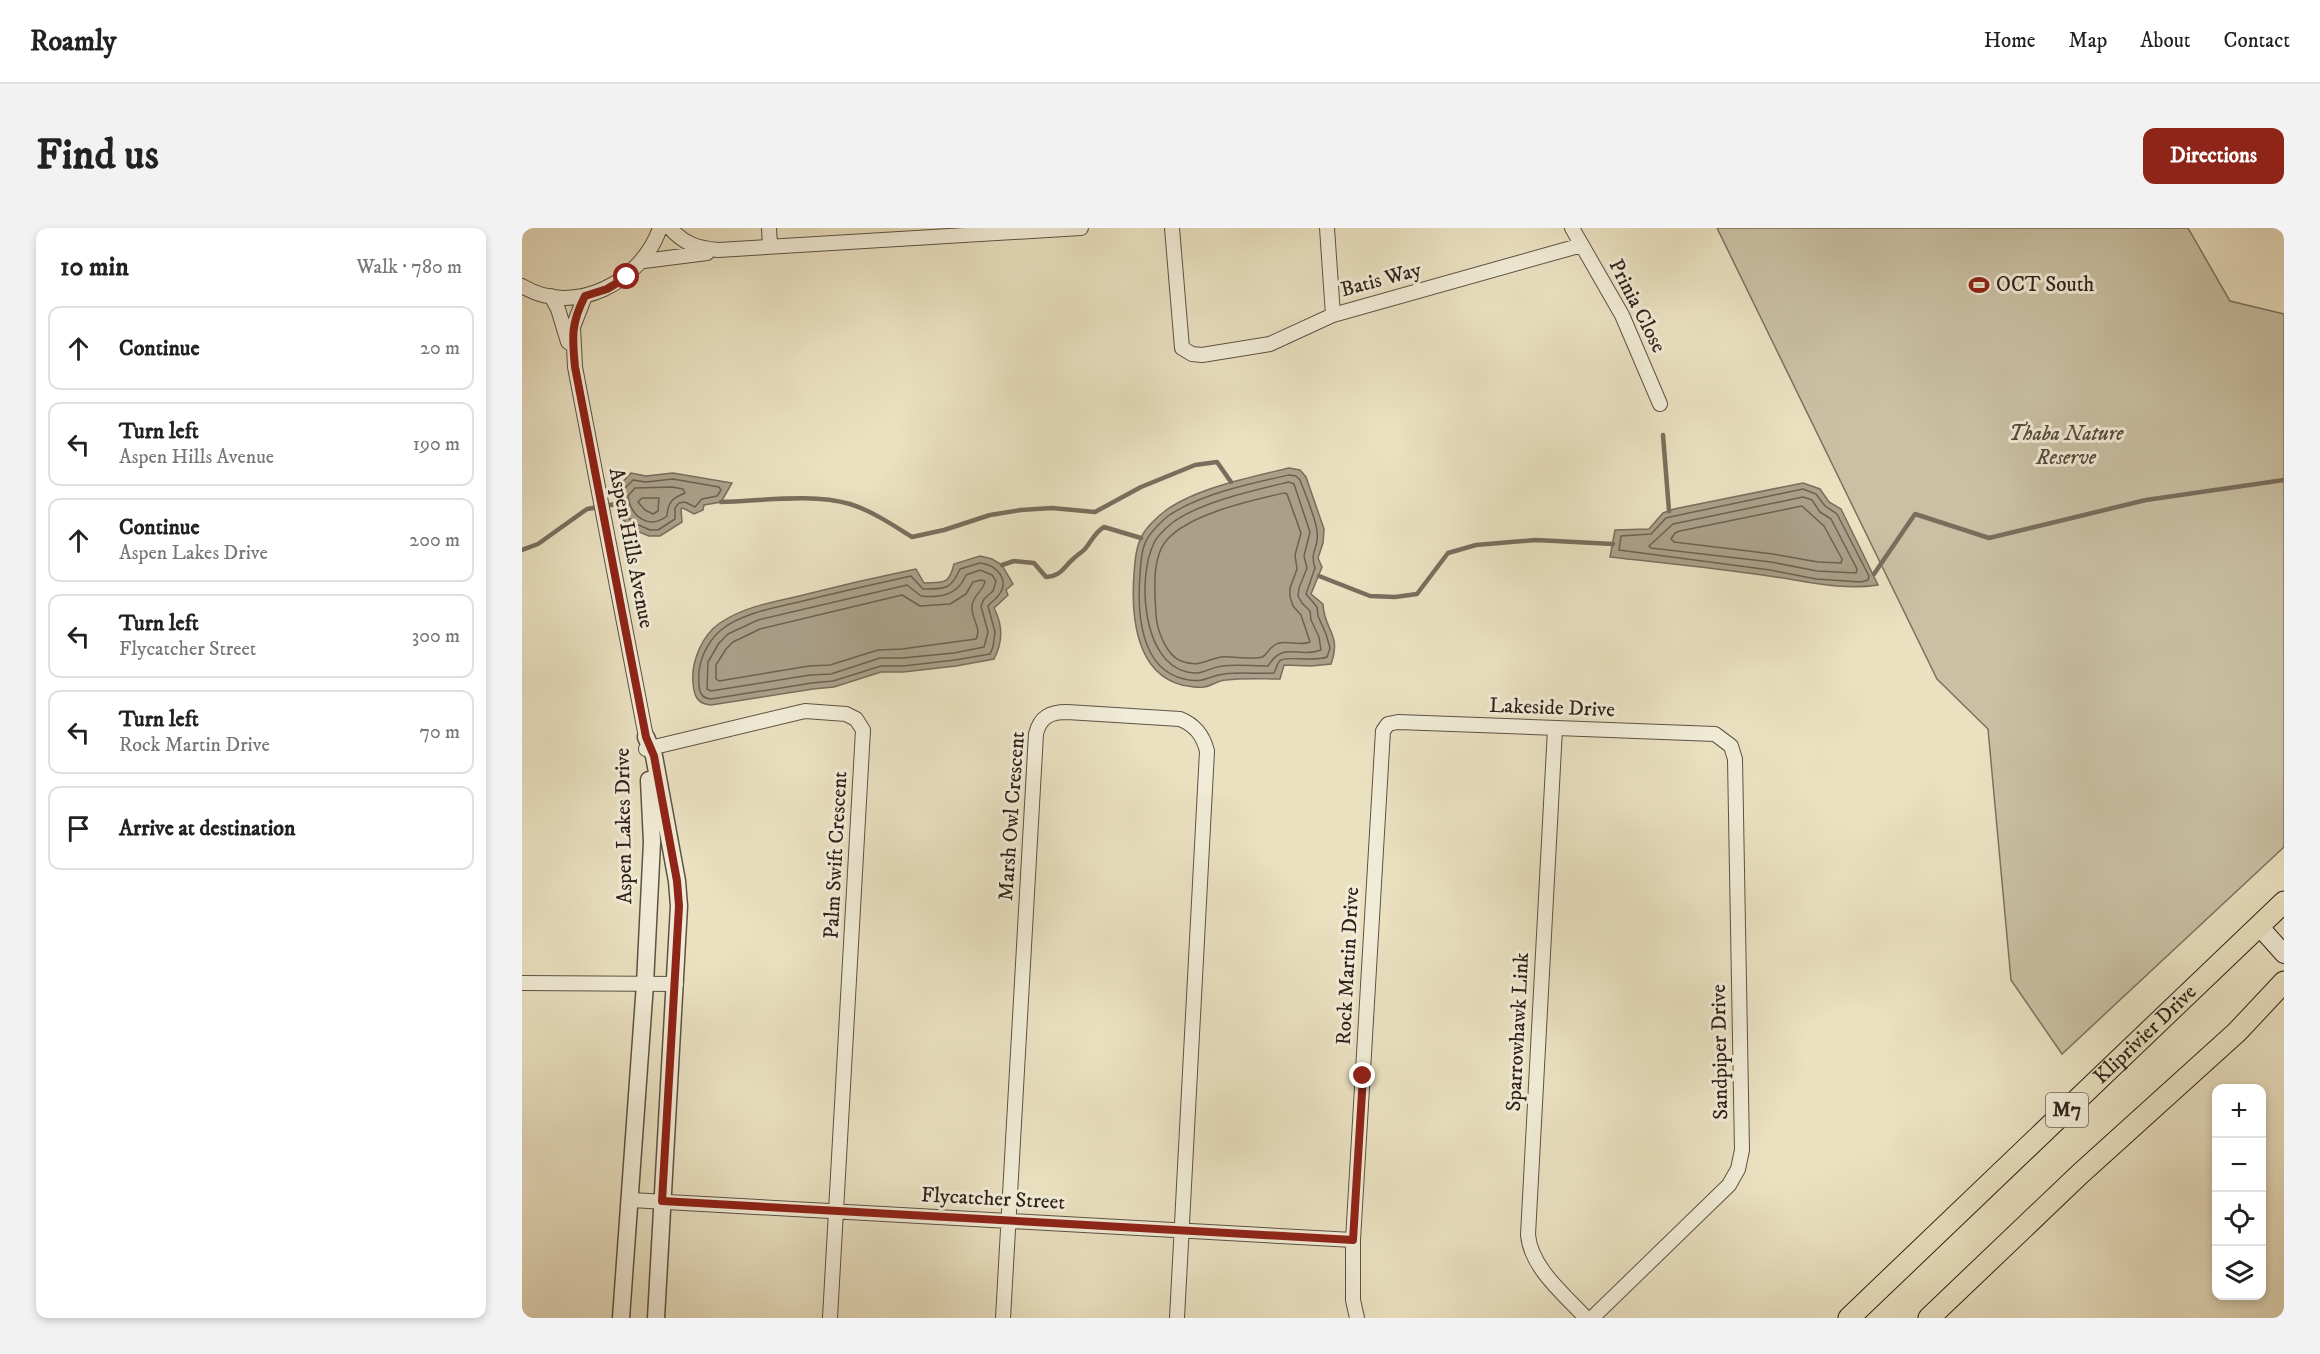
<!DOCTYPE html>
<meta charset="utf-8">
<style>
body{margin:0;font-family:"IM FELL DW Pica",serif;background:#f2f2f2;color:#222}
.controls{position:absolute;right:18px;bottom:18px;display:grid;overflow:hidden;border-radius:12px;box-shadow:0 3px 9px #0003}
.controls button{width:54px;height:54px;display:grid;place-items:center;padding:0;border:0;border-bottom:2px solid #e0e0e0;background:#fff;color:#222;font:30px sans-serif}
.stop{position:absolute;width:18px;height:18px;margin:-14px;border:4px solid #8f2418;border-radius:50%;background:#fff}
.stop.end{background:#8f2418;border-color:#fff;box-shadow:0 2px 6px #0008}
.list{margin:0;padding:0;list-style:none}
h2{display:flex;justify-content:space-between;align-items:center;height:78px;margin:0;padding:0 24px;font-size:26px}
h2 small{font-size:20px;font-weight:400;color:#767676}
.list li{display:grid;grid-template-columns:39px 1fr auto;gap:18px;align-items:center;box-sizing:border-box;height:84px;margin:0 12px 12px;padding:0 12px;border:2px solid #e0e0e0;border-radius:12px}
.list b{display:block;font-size:22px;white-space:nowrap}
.list p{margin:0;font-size:20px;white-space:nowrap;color:#767676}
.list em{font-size:20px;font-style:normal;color:#767676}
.icon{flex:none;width:33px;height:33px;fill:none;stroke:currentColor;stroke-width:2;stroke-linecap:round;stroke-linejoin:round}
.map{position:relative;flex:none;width:1762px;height:1090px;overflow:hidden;border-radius:12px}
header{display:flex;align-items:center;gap:36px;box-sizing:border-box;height:84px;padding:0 30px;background:#fff;border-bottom:2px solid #e0e0e0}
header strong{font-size:28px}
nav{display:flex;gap:33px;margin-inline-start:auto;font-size:21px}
.intro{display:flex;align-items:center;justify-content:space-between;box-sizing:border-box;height:144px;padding:0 36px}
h1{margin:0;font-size:42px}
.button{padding:15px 27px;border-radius:12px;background:#8f2418;color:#fff;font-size:21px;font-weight:700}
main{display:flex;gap:36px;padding:0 36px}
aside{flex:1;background:#fff;border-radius:12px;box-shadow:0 3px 9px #0003}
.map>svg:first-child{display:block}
</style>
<header>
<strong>Roamly</strong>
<nav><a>Home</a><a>Map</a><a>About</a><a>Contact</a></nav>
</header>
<div class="intro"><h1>Find us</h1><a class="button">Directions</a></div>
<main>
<aside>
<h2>10 min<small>Walk · 780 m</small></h2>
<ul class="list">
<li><svg class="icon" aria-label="ahead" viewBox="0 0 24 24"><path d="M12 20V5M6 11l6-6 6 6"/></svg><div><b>Continue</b></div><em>20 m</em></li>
<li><svg class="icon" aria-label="left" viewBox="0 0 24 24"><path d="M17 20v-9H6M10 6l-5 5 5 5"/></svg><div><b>Turn left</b><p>Aspen Hills Avenue</p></div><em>190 m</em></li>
<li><svg class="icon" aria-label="ahead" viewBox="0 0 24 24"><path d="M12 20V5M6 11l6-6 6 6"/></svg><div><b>Continue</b><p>Aspen Lakes Drive</p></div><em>200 m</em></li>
<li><svg class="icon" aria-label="left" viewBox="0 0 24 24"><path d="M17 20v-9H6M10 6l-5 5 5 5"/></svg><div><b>Turn left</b><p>Flycatcher Street</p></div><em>300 m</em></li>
<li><svg class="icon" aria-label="left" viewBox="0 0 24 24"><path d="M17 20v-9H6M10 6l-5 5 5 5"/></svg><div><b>Turn left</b><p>Rock Martin Drive</p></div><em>70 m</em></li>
<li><svg class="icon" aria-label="arrive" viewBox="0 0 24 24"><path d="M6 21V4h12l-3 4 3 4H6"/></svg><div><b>Arrive at destination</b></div></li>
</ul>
</aside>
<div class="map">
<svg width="1762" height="1090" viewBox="0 0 1762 1090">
<rect width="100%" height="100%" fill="#eae1c1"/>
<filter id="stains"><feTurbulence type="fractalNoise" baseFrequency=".00333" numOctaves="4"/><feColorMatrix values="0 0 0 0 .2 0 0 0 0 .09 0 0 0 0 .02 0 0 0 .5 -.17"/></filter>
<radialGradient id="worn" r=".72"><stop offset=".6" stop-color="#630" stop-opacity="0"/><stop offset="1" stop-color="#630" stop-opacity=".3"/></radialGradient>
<path fill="#cac1a5" stroke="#7c7260" stroke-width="1.5" d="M1195,0H1666L1708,73L1762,86V619L1540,826L1489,752L1466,501L1415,451Z"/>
<path fill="#aaa089" stroke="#796e5d" stroke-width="1.5" d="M767,240L778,242L784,249L802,301L801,315L796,330L800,339L789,366L801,376C802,403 820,405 809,436L789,438L762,437L758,451C740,451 722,450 704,452C696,452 690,458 682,459C676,460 666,458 660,457C613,445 609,386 612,346C613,332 614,318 621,306C625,299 636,288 643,283C674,260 730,249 767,240Z
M109,245L124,248L151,245L210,255L199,274L182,277L181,282L172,286L161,280L159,281L160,294L138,308H127L107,300L103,293L96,289L92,263Z
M1281,255L1298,261L1307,274L1319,281L1356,357C1320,363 1284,353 1247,348C1195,340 1141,335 1088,329L1093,302L1127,301L1141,285L1152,281Z
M458,328L470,331L480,337L491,356L484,362L486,367L472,380C481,397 481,414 472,431L434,438L381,444H359L312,459L291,461L189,477C175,476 172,468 171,455C169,434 180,407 198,395C222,379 250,374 277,368C316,358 355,349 394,341L402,355C422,354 427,357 432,336Z"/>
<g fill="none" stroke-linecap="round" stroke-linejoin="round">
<path stroke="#6c6152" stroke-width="1.5" d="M767,247L774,248L778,252C783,265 794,291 795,303C798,319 787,322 793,340L784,366L795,379L796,388L804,406L808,420L805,429C792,434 767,428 759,432C755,434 754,442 752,445C735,446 718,444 702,446C685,448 682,456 662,451C618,441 615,384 618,347C619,334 619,319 627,308C632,301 640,293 646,288C678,266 730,255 767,247Z
M151,251L197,259L199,262L195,268L180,271L173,279L163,274L157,275L153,280V291L136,302H128L112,295L101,285L98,265L111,252L124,254Z
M767,254L772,256L788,304L782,328L785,340L777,360L776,368L780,375L788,383L789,392L797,409L799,422C776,431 762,412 746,438C731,438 715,436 700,438C685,440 681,448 665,444C620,434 615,349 632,315C635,308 644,300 650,295C678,274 733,262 767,254Z
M150,259L161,261L163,265C151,270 146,273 145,288C127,302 109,289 106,268L113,260Z
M1281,261L1294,266L1303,278L1315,286L1347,348L1346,352L1339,354L1294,351L1248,342L1097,322L1099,308L1129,306L1144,290L1148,289Z
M762,265L765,266L779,305L773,327L775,341L768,360V369L771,378L779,387L788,414C779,418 767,413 757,415C748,417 746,426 740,429C731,432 709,428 699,429C682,432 678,440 659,433C644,427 635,402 634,387C633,366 630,338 640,319C656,288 730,272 762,265Z
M1281,269L1290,272L1298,284L1309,291L1335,341L1334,345L1295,343L1249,334L1129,320L1127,318L1151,296Z
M120,270H137L136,283L131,286L123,282L116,274Z
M1280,278L1302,298L1320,331L1319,335L1296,334L1251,326L1152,314L1149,311L1153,305L1158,303Z
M458,335C475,337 489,352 476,368C473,372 469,374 466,378L473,404L471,419L468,426L433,432L381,438H359L311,453L290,455L189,471C179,470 177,464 177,455C175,435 184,415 199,402C219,385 256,379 281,373C317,364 353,356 389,348L401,361C423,361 429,362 438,341Z
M458,342L470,347L474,353L471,363L462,371L459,378L466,404L462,419L432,425L380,430H358L309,446L288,447L189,463L185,461L186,434L197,415L206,406L236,392L385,357L399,368C419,370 436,367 444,347Z
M459,352L463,353C462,363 450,367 450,379C449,391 460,399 454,411L380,421L356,422L308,437L287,438L197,453L194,451V437L204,421L211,414L238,401L380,367L398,378L428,376L444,366L451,354Z"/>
<path stroke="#796e5d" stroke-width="4.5" d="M1141,207L1147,283
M199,274C239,273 290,265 328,276C350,283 371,297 390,309L422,302L468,287L499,282L530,280L573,284L619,259L673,237L695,234L709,254
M0,322L16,316L65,281L94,276
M480,337L492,333L512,335L524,349C539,348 541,340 551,331C555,327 559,325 563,321C569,314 573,304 582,299L619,310
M1352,346L1393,286L1467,310L1624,272L1762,252
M797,348L848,368L873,369L895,366L926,325L954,317L1014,312L1091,316"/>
<g stroke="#5e5245" stroke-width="16">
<path id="minor" d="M148,0C162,16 175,20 196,22L559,0
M247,0L248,18
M650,0L660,120L670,126L680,127L748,116L811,87L1060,17
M805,0L811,87
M1050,0L1100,87L1138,176
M122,33L185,25
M0,58C53,90 120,53 138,0
M29,68L36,81L46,114
M63,68L51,99L53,139L124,509
M1033,501L1006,1007C1009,1040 1042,1066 1064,1090
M124,521L283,483L324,486L334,491L341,502L308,1090
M0,755L154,756
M109,972L831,1012
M481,1090L514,506C518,489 528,484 545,484L658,491C673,497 681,507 685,523L655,1090
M835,1090L831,1072V1012L861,503L866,496L876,494L1193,506L1209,518L1213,531L1220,922L1216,941L1207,957L1070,1090"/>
</g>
<g stroke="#5e5245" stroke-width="19">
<path id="tertiary" d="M124,509L132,528L155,653L157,678L134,1090
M99,1090L123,756L130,614L127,552"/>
</g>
<g stroke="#2f221c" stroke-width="20">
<path id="secondary" d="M1737,698L1762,726"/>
</g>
<g stroke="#2f221c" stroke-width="23">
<g id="primary">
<path id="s1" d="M1327,1090L1762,674"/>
<path d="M1407,1090L1558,946L1715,804L1762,754"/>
</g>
</g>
<use href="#minor" stroke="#f1ecd7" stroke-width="14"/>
<use href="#tertiary" stroke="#f1ecd7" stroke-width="16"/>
<use href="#secondary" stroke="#f1ecd7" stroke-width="18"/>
<use href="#primary" stroke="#eae1c1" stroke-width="21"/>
</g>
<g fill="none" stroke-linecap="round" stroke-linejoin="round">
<path stroke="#8f2418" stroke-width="8" d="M105,49L85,61L63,68C49,95 50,109 53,139L124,509L132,528L155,653L157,678L140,973L831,1012L841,848"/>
</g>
<defs>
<g id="stadium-bare" transform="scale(1.62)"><path d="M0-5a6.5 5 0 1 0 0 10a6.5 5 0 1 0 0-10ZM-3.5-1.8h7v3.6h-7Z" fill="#8f2418" stroke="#f1ecd7" stroke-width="2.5" paint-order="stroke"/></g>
</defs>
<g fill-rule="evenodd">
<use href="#stadium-bare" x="1457" y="57"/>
</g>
<g text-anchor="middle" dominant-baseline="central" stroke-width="6" stroke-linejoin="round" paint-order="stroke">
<rect fill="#f1ecd7" stroke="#695f54" stroke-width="1.5" x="1524" y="865" width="42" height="34" rx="4.5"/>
<g font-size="20" font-weight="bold" fill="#2f221c">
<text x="1545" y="882">M7</text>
</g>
<g font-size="21" fill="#2f221c" stroke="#f1ecd7">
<text transform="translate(859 52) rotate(-15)">Batis Way</text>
<text transform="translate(1115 78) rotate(63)">Prinia Close</text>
<text transform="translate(109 320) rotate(79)">Aspen Hills Avenue</text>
<text transform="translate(1030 480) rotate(2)">Lakeside Drive</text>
<text transform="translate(490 588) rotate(-86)">Marsh Owl Crescent</text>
<text transform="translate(102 598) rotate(-91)">Aspen Lakes Drive</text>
<text transform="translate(314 627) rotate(-87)">Palm Swift Crescent</text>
<text transform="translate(826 738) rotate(-87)">Rock Martin Drive</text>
<text transform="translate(996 804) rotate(-87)">Sparrowhawk Link</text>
<text stroke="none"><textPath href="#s1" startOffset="410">Kliprivier Drive</textPath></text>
<text transform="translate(1198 824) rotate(-91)">Sandpiper Drive</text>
<text transform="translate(471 971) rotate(3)">Flycatcher Street</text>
</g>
<g font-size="21" fill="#2f221c" stroke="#f1ecd7" text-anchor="start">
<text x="1474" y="57">OCT South</text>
</g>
<g font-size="21" font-style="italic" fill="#564a3e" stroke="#f1ecd7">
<text x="1544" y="206">Thaba Nature<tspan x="1544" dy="24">Reserve</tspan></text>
</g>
</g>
<rect width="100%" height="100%" filter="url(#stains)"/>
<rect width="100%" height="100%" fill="url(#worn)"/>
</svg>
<div class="controls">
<button>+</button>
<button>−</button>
<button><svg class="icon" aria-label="locate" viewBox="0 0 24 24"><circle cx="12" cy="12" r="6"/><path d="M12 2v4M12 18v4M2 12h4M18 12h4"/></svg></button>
<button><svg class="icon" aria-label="layers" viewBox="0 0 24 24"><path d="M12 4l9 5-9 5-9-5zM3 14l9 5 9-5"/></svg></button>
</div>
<div class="stop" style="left:105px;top:49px"></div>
<div class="stop end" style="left:841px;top:848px"></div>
</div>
</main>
